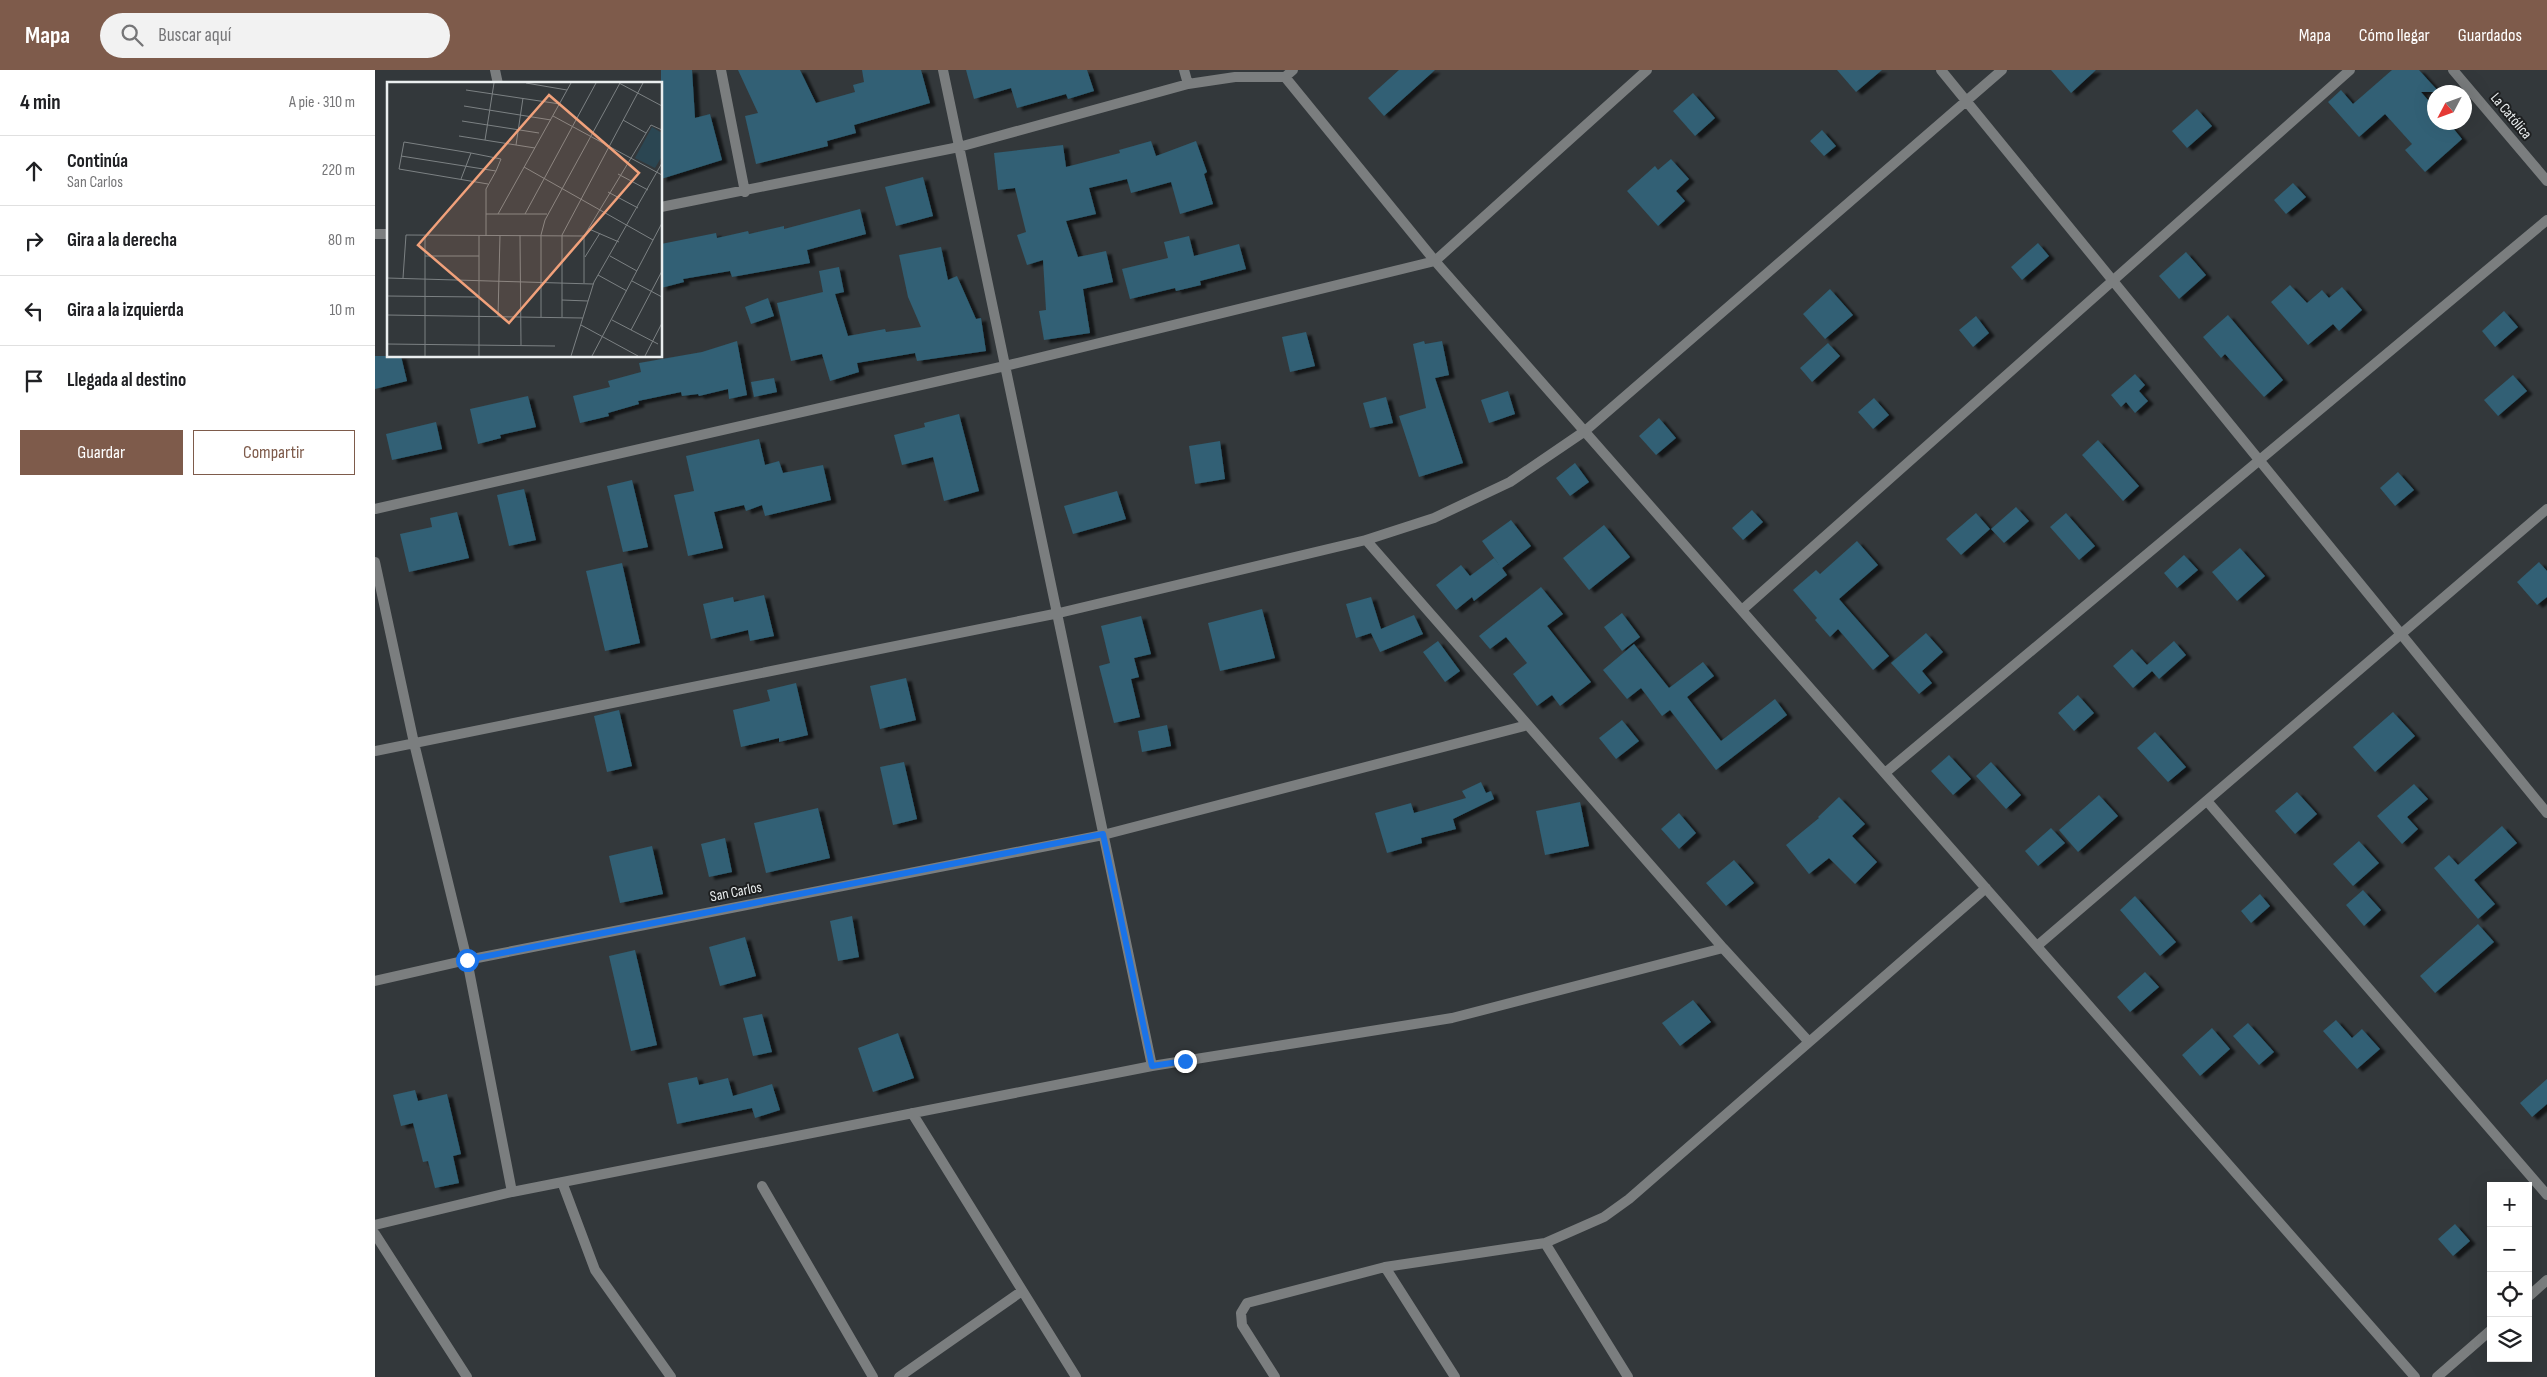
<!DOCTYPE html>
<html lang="es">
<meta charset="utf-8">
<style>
body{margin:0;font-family:"Sofia Sans Condensed",sans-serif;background:#f2f2f2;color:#202124}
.controls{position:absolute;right:15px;bottom:15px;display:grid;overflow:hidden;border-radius:0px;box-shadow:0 5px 20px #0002}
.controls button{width:45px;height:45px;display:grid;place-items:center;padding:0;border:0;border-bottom:1px solid #e0e0e0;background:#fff;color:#202124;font:25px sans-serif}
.compass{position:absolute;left:2052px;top:15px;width:45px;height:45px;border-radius:50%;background:#fff;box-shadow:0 5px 20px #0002;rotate:229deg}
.stop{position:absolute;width:15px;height:15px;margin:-11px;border:4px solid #1a73e8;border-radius:50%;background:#fff}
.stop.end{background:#1a73e8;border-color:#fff;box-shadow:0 1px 5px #0008}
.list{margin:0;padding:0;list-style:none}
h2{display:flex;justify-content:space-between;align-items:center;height:65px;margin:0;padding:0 20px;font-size:21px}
h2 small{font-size:16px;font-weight:400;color:#757577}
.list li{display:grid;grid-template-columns:32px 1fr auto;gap:15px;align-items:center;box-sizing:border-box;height:70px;padding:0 20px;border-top:1px solid #e0e0e0}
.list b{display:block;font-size:19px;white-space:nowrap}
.list p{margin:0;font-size:16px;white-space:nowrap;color:#757577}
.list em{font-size:16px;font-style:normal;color:#757577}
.actions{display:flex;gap:10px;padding:15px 20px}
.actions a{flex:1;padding:11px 0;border:1px solid #7e5b4b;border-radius:0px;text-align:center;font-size:18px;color:#7e5b4b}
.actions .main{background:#7e5b4b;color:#fff}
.icon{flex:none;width:28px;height:28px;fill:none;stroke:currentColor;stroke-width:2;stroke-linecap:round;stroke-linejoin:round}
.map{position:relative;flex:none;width:2172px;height:1307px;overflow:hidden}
header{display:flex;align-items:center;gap:30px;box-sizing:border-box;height:70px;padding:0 25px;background:#7e5b4b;color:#fff}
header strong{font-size:24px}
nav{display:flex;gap:28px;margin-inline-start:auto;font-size:18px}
.search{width:350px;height:45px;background:#f2f2f2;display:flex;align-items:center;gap:12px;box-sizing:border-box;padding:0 18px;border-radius:28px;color:#757577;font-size:19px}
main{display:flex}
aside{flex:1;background:#fff}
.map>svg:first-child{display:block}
</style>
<header>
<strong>Mapa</strong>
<div class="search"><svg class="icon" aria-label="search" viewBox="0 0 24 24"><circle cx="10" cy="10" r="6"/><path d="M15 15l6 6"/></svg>Buscar aquí</div>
<nav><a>Mapa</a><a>Cómo llegar</a><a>Guardados</a></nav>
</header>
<main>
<aside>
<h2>4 min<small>A pie · 310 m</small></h2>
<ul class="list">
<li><svg class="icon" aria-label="ahead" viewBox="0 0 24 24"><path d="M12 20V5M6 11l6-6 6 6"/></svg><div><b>Continúa</b><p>San Carlos</p></div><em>220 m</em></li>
<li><svg class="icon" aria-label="right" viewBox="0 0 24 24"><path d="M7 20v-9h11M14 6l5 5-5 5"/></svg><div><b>Gira a la derecha</b></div><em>80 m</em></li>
<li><svg class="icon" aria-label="left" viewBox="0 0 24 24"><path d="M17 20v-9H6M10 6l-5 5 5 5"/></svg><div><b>Gira a la izquierda</b></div><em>10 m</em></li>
<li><svg class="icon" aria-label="arrive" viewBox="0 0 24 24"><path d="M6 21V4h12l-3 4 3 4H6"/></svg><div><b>Llegada al destino</b></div></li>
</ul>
<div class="actions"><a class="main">Guardar</a><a>Compartir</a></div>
</aside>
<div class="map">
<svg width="2172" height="1307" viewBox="0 0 2172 1307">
<defs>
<filter id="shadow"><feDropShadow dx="5.5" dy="3" stdDeviation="1" flood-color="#0009"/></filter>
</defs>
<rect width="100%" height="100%" fill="#33383b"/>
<path fill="#306074" filter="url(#shadow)" d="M286,0H317L320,48L335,44L347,90L286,109Z
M363,0H425L441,33L480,22L478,15L489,12L487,0H546L555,33L479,55L481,63L452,71L453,76L381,94L370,46L383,43Z
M591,0H712L719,21L693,29L691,24L642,38L636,18L599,29Z
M1024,0H1060L1009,46L993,28Z
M1462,0H1507L1481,22Z
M1676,0H1721L1696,23Z
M2017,0H2044L2064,22H2046L2060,38V52H2073L2087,69L2050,102L2030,80L2037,74L2010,44L1984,67L1953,32L1966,20L1978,34Z
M1318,23L1340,48L1320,66L1298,41Z
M1822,39L1837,56L1812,78L1797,61Z
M1447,60L1461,76L1449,86L1435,71Z
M776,71L781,86L821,71L832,102L829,104L838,134L805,144L796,112L756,123L752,109L714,118L721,144L691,151L703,187L731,181L738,212L708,219L715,263L669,270L664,241L671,240L668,190L652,195L642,165L651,162L640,118L623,120L619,83L688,75L691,97L745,83L744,80Z
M1296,89L1314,109L1301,121L1310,131L1283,156L1252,121L1280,96L1283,100Z
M548,107L558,146L521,156L510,117Z
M1918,113L1931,127L1911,144L1899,130Z
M485,139L491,164L432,180L435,193L357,207L355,201L308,209L309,212L286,218V174L341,163L342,168L373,161L374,164L409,156V159Z
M814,166L819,186L864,174L871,199L825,211L826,215L801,221L800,218L755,229L747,199L793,188L789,172Z
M1663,173L1674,186L1647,210L1636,197Z
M566,177L573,210L582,206L601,249L606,248L611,281L542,291L540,283L482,293L484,302L455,311L447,284L416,291L402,233L448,222L444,201L464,197L469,222L460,224L473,266L510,259L511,262L546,257L533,227L524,185Z
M1811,182L1831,205L1804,229L1784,206Z
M1915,215L1932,233L1947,220L1954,228L1967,217L1987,240L1964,261L1958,254L1933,275L1896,232Z
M1455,219L1478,245L1450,269L1428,244Z
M393,228L399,246L376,254L370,237Z
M2129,241L2143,257L2120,277L2107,261Z
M1853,245L1908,310L1889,327L1850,284L1846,288L1828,267Z
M1601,246L1614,263L1598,277L1584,260Z
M931,262L940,296L915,302L907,267Z
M362,271L372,325L354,329L353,319L324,326L323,324L307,326L306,322L263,331L264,334L233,343L234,346L205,353L198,326L235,317L233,311L266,302L264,293L327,282Z
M1049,271L1050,274L1067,271L1074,305L1060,308L1088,393L1044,407L1024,346L1051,338L1038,274Z
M1453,273L1465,286L1437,312L1425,298Z
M0,286H26L32,311L0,319Z
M1760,304L1770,315L1764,321L1773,331L1760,343L1751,332L1746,337L1736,325Z
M2138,305L2152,321L2123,346L2109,330Z
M399,308L402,322L379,327L376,312Z
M1133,321L1140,344L1114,353L1106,330Z
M153,326L161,357L125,365L126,368L103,374L95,339Z
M1011,327L1018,353L995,358L988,333Z
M1499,328L1514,345L1498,359L1483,342Z
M584,344L604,421L569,431L558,387L527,395L519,365L550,357L549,353Z
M1284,348L1301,368L1281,385L1264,366Z
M61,352L67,379L17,390L11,364Z
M384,369L390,395L404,391L408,403L448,395L456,430L390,446L387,435L371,441L369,435L339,442L348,478L313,486L299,425L319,421L311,386Z
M1723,370L1764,416L1748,431L1707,385Z
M845,371L850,409L820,414L814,376Z
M1200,393L1214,412L1195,426L1181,408Z
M2023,402L2039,420L2020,436L2005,418Z
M257,410L273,477L248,482L232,416Z
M149,419L161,470L134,476L122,425Z
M742,421L751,449L698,464L689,436Z
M1641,437L1654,451L1629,473L1616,459Z
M1377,440L1388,452L1368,470L1357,458Z
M82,442L94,488L34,502L25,464L57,457L55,448Z
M1601,443L1615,459L1586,485L1571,469Z
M1691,443L1720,476L1704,490L1675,457Z
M1136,450L1156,476L1127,498L1132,505L1099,531L1097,527L1081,540L1061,515L1086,495L1095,506L1119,488L1125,496L1107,471Z
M1229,455L1255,487L1214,520L1188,488Z
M1482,471L1503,495L1464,529L1514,586L1498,600L1463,559L1455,567L1440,550L1442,548L1418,520L1441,500L1445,504Z
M1865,478L1890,506L1862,531L1837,502Z
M1809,485L1823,500L1802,518L1789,503Z
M2164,492L2172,501V527L2162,535L2142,512Z
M247,493L265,573L230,581L211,501Z
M1166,517L1188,544L1172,556L1216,612L1185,636L1177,625L1162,636L1138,604L1152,593L1131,567L1115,579L1104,566Z
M389,525L399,566L375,571L373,560L336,569L328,534L358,527L359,532Z
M996,527L1006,559L1039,545L1048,564L1005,582L996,563L981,568L971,534Z
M887,539L900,588L845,601L833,553Z
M1247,543L1265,567L1247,581L1229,557Z
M766,546L776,584L759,588L764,607L756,609L765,647L739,653L724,596L735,593L726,556Z
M1551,563L1568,582L1547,601L1557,613L1544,624L1516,593Z
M1063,571L1085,601L1070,612L1048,582Z
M1799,571L1811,585L1784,609L1777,601L1758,618L1738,596L1757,579L1772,595Z
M1259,574L1294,618L1328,592L1339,606L1312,627L1346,671L1400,629L1412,645L1341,700L1295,640L1287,646L1266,618L1252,629L1228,600Z
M531,608L541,650L505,659L495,616Z
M421,613L433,665L404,672V668L366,677L358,640L395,631L392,620Z
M1703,625L1719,643L1699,661L1683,643Z
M244,640L257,696L232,702L219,646Z
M2018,642L2040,666L2000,702L1978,677Z
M1247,650L1264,671L1241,689L1224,668Z
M792,655L796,676L767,682L763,661Z
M1780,662L1811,697L1793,712L1762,678Z
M1574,685L1596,709L1578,725L1556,701Z
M529,692L542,749L518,755L505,697Z
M1616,692L1646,725L1631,739L1601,706Z
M1106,712L1111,723L1116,721L1119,729L1078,749L1081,759L1046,768L1047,773L1012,783L1000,743L1036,733L1039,743L1091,728L1087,721Z
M2039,714L2053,729L2032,747L2043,759L2027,774L2002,746Z
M1922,722L1942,744L1920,764L1900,741Z
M1724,725L1743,746L1703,782L1684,760Z
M1464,727L1490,754L1477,766L1502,792L1480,814L1454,788L1434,804L1411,775L1444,748L1443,747Z
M1205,732L1214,776L1170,785L1161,741Z
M443,738L455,788L391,803L379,753Z
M1304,743L1321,763L1304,779L1286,759Z
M2127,756L2142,773L2099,810L2120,834L2103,849L2059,798L2074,785L2083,795Z
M1676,758L1690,773L1663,796L1650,781Z
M350,768L357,802L334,807L326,774Z
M1984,771L2004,793L1978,816L1958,794Z
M277,776L288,824L245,833L234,786Z
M1359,790L1379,813L1351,836L1331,813Z
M1988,820L2006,840L1989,856L1971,835Z
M1885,824L1895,836L1876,853L1866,841Z
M1760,826L1801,872L1785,886L1745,840Z
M477,846L484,887L463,891L455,851Z
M2103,854L2119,872L2060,923L2045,906Z
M370,867L381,906L345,916L334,877Z
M260,880L282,975L256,981L234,886Z
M1770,902L1784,917L1755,942L1742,927Z
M1318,930L1336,952L1305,976L1287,953Z
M387,944L397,982L378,986L368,948Z
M1961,950L1977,968L1987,959L2005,979L1982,999L1948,961Z
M1873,953L1899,982L1884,995L1858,966Z
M1837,958L1855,979L1825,1006L1807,985Z
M523,963L539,1008L498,1022L483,978Z
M322,1007L324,1015L353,1008L358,1026L397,1014L405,1040L380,1048L377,1038L302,1054L293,1013Z
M2172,1009V1034L2157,1047L2145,1033Z
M40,1020L43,1031L72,1024L86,1084L78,1086L84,1113L60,1118L53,1091L48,1092L38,1053L26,1056L18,1025Z
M2080,1154L2095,1171L2078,1186L2063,1169Z"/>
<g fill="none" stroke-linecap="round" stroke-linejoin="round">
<path stroke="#7b7e7f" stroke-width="10" d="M120,0L123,14
M346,0L370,122
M568,0L777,996
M809,0L813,14
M1566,0L2172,743
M2078,0L2172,111
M910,7L1060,191L2040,1307
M286,137L584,77L813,14L860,7H910L918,0
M0,164H14
M0,439L630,296L1060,191L1272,0
M991,470L1348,878L1434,972
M0,492L39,673L92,890L137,1122
M1367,540L1975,0
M0,681L684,543L991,470L1059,448L1135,412L1210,361L1627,0
M1510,703L2172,150
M1832,731L2172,1125
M1662,876L2172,439
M0,911L92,890L728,765L1153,655
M537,1043L701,1307
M187,1112L220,1200L296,1307
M387,1116L498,1307
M0,1155L137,1122L777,996L1077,948L1348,878
M0,1164L92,1307
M1170,1173L1253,1307
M2153,1227L2172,1210
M524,1307L647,1221
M900,1307L867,1255L866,1243L872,1233L1010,1197
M1080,1307L1010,1197L1170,1173L1229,1147L1254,1129L1611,818
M2062,1307L2116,1260"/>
</g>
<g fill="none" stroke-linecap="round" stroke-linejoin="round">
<path stroke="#1a73e8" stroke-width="6" d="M92,890L728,764L777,996L810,991"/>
</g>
<g text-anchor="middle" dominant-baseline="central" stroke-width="4" stroke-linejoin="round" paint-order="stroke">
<g font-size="15" fill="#eaeeef" stroke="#1d1f20">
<text transform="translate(2136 46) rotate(50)">La Católica</text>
<text transform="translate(361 822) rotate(-11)">San Carlos</text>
</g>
</g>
<g transform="translate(12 12)">
<rect width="275" height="275" fill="#33383b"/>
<path d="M265,45L275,51V74L268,86L248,76Z" fill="#2b4652"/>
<path fill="none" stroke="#7c8183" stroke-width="1" d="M139,1L180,8M232,1L275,24M79,8L173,22M77,24L164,38M166,34L275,93M236,38L259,51M75,39L152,51M72,54L148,66M98,58L107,1M129,63L136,16M84,71L17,60L12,87L101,102M14,74L109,89L99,107V154M137,85L266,158M231,92L261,108M74,97L84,71L114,77L109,89M221,110L251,126M99,132H160M111,132L184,1M138,132L209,1M202,147L232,160M133,153L134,263M92,154V274M38,174H92M223,174L250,189M198,175L213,151M211,193L240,209M0,196L206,202M16,196L19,153L197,154M245,199L275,215M197,201V154L264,43L275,48M0,214L91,215M175,218L201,219M0,233L196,236M111,235L113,153M154,235V153L158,138L233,1M175,235V153L256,1M225,238L271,262M194,243L251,274M244,248L275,189M0,262L168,264M38,274V154M184,274L207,200L275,81M205,274L275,141M258,274L275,241"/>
<path fill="#f1a17b" fill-opacity="0.15" stroke="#f1a17b" stroke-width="2.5" d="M162,13L252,91L122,241L31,163Z"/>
<rect width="275" height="275" fill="none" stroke="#eaeeef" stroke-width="2.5"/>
</g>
</svg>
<div class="controls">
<button>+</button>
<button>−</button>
<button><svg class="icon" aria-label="locate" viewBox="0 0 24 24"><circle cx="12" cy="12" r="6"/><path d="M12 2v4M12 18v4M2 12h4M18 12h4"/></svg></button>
<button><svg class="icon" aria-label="layers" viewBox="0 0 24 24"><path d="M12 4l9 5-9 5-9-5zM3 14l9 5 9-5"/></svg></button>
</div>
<svg class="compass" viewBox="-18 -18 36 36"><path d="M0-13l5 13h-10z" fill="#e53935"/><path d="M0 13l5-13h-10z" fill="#757577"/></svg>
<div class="stop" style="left:92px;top:890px"></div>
<div class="stop end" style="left:810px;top:991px"></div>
</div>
</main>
